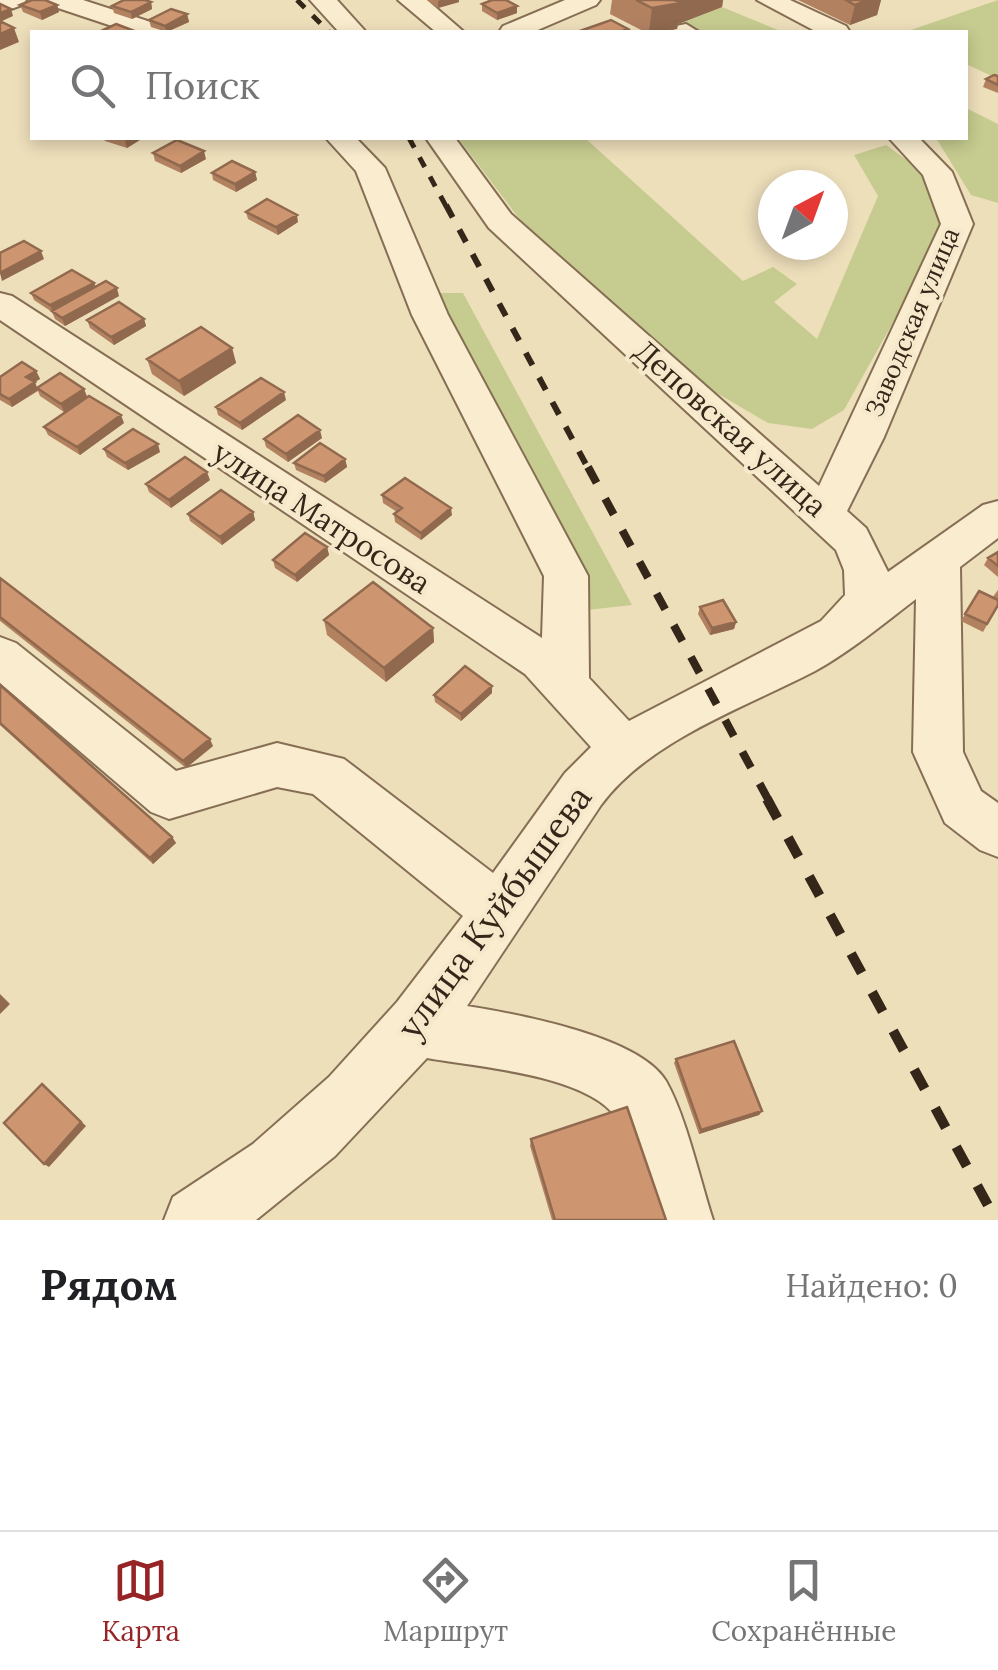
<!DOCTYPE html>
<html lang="ru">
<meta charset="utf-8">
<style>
body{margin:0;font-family:Lora,serif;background:#f2f2f2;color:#202124}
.compass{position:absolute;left:758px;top:170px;width:90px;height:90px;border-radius:50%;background:#fff;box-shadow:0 5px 15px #0003;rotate:41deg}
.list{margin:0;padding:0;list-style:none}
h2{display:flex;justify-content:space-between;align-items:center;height:130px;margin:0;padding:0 40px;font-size:42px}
h2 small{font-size:32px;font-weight:400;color:#757577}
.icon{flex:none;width:55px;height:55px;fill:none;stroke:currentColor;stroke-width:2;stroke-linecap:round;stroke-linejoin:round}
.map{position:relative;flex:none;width:998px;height:1220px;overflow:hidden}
.search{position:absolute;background:#fff;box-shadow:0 5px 15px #0003;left:30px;right:30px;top:30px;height:110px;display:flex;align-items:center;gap:25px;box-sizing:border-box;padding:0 35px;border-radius:0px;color:#757577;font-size:38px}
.sheet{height:310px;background:#fff}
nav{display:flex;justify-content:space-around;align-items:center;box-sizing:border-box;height:140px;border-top:2px solid #e0e0e0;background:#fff;font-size:28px;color:#757577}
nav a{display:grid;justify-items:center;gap:5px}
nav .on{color:#962326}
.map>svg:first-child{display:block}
</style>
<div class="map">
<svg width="998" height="1220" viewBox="0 0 998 1220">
<rect width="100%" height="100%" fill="#eedfbb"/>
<path fill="#c6cc8f" d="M998,0V79L966,64V32H905Z
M722,7L778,30L704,32L683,22Z
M966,108L998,124V203L971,195L936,138H966Z
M458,138H585L743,281L773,267L797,284L774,302L817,339L878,196L854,155L886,145L929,176L948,224L844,410L812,429L768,423L715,392L630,328L530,233Z
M431,293H463L632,605L587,610Z"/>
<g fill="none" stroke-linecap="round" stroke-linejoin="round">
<g stroke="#866e55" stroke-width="4">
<path id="minor" d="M0,0H26L22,5L0,13Z
M45,0H83L163,26L167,32H130L49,5Z
M310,0H337L366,32H339Z
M398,0H427L464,32H436Z
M565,0H600L596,5L533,32H499L503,26Z
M757,0H790L846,26L850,32H817Z
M686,24L699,32H672L676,26Z
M326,138H356L385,168L448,315L588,576L589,678L629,721L821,621L845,595L844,570L836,550L489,228L426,138H455L511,214L819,486L941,224L923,175L889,138H919L952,172L973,224L884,437L847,511L866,528L888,572L983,505L998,501V538L960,567L963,752L981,791L998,803V857L980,850L945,823L913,752L916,599C883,624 851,651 815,671C744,708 649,740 601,805L467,1006C516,1014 639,1036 666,1081C686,1116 700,1180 713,1220H649C641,1196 629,1134 616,1117C585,1074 476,1067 427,1058L335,1156L256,1220H164L173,1197L253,1144L329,1077L397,1002L463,916L313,794L277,787L169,819L151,812L0,683V637L16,643L176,771L277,743L344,759L493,873L565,773L591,747L525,674L0,320V293L12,296L542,638L544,576L412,315L356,171Z"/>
</g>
<use href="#minor" fill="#faecce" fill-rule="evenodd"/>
<path stroke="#34271a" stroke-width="5" stroke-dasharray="11 11" stroke-linecap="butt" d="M297,0L329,32
M409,138L447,208"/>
<path stroke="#34271a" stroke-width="6" stroke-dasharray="14 14" stroke-linecap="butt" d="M446,205L589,470"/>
<path stroke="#34271a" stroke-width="8" stroke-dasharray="18 18" stroke-linecap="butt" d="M588,467L769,801"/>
<path stroke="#34271a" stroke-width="10" stroke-dasharray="22 22" stroke-linecap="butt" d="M767,799L996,1220"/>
</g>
<path fill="#b18160" d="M427,0H459V2L438,8Z
M612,0H723L722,7L678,24L677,29L660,32H645L610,14Z
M798,0H881L877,15L850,25Z
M151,2L152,9L132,19L114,13L112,6Z
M482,4L517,6V13L497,20L482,11Z
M20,5H57L59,12L42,20L23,12Z
M187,14L189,22L167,32L151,27L149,20Z
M998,76V93L983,87L986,79Z
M103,138H143L127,148L105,141Z
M153,153L206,159L181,173L155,161Z
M255,172L257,180L236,192L213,180L212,173Z
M246,212L298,222L278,235L248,219Z
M94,283L96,287L119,296L65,326L55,319L52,312L34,300L31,293Z
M144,319L146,326L114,345L90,328L87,320Z
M232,348L236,363L184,396L152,374L147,359Z
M36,371L40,379L34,382L37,388L84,389L87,397L64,412L40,396L38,391L12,407L0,400V377Z
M286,400L242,430L218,415L216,407Z
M124,423L80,455L48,435L44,427Z
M322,438L288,462L266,447L264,439Z
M104,449L160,452L128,470L107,457Z
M345,459L347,467L325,483L296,470L294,463Z
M210,480L171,508L149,492L146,484Z
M382,495L452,515L421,540L395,522L394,514L397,512L383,503Z
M253,512L255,520L222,545L190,521L188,514Z
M327,547L329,555L297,582L275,568L273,560Z
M998,552V577L984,565L988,558Z
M0,578L213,746L186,768L0,621Z
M998,590V605L983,632L961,621L979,591L992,598Z
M700,607L736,622L734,629L710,635L698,614Z
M324,620L433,628L434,642L386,682L327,635Z
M0,685L172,837L176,843L153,864L0,725Z
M492,693L461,721L435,702L434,695Z
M676,1059L762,1111L759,1115L699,1134L674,1063Z
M531,1139L666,1220H552L530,1146Z"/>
<path fill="#90694e" d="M441,0H459V2L438,8V1Z
M674,0H723L722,7L678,24L677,29L649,32L652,8Z
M867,0H881L877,15L850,25L855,5Z
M151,2L152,9L132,19L131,12Z
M57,5L59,12L42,20L40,12Z
M517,6V13L497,20V13Z
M11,9L13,16L0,22V13Z
M187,14L189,22L166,32L165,26Z
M14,28L19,42L0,50V34Z
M130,138H143L127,148L125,141Z
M204,151L206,159L181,173L180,166Z
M255,172L257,180L236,192L235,184Z
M297,215L298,222L278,235L276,227Z
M41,251L44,259L2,281L0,273Z
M94,283L97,291L53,312L50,305Z
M117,288L119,296L65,326L62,318Z
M144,319L146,326L114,345L111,337Z
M232,348L236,363L184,396L179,381Z
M36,371L40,379L30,385L26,377Z
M35,382L38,390L12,407L9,399Z
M84,389L87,397L64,412L61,404Z
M284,392L286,400L242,430L240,423Z
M121,415L124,423L80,455L77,447Z
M320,430L322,438L288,462L286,454Z
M158,444L160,452L128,470L125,463Z
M345,459L347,467L325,483L324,476Z
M207,472L210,480L171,508L169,500Z
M451,508L452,515L421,540V533Z
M253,512L255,520L222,545L220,537Z
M327,547L329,555L297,582L295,575Z
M736,622L734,629L710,635L712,628Z
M433,628L434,642L386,682L384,668Z
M492,686V693L461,721V714Z
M210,739L213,746L186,768L183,761Z
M172,837L176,843L153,864L150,858Z
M0,994L10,1004L0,1014Z
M47,1089L86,1126L49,1167L44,1164Z
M762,1111L759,1115L699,1134L701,1130Z"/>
<path fill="#ce9670" stroke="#90694e" stroke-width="2.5" d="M32,0H45L57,5L40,12L20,5Z
M124,0H145L151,2L131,12L112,6Z
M492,0H506L517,6L497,13L482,4Z
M636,0H674L681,3L652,8Z
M846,0H867L855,5Z
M0,4L11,9L0,13Z
M171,9L187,14L165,26L149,20Z
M611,20L628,29L620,32H577Z
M0,21L14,28L0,34Z
M116,24L132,30L127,32H99Z
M994,75L998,76V85L986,79Z
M177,140L204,151L180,166L153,153Z
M232,161L255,172L235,184L212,173Z
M267,199L297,215L276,227L246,212Z
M24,241L41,251L0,273V253Z
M72,270L94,283L50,305L31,293Z
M106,281L117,288L62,318L52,311Z
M119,302L144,319L111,337L87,320Z
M201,327L232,348L179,381L147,359Z
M22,362L36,371L26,377L35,382L9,399L0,394V377Z
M60,373L84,389L61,404L37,388Z
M261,378L284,392L240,423L216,407Z
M89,396L121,415L77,447L44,427Z
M298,415L320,430L286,454L264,439Z
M133,429L158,444L125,463L104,449Z
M320,443L345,459L324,476L294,463Z
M185,457L207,472L169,500L146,484Z
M405,478L451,508L421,533L394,514L402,508L382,495Z
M221,490L253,512L220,537L188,514Z
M305,533L327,547L295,575L273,560Z
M998,552V566L988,558Z
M0,578L210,739L183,761L0,617Z
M373,582L433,628L384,668L324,620Z
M979,591L998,600V605L987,624L965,614Z
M723,600L736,622L712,628L700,607Z
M465,666L492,686L461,714L434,695Z
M0,685L172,837L150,858L0,723Z
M734,1041L762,1111L701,1130L676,1059Z
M42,1084L81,1122L44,1164L4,1123Z
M627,1107L666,1220H555L531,1139Z"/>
<g text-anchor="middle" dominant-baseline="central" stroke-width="8" stroke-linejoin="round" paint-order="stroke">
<g font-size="25" fill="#34271a" stroke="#f6e9cb">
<text transform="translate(912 322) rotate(-67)">Заводская улица</text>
</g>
<g font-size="30" fill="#34271a" stroke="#f6e9cb">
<text transform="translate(731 428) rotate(42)">Деповская улица</text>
<text transform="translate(322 517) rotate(33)">улица Матросова</text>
</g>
<g font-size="35" fill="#34271a" stroke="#f6e9cb">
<text transform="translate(494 912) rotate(-54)">улица Куйбышева</text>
</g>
</g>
</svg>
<svg class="compass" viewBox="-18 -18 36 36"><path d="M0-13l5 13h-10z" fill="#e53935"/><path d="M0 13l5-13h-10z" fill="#757577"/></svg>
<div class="search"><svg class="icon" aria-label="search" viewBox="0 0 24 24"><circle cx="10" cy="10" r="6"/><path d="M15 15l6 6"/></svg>Поиск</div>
</div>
<section class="sheet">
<h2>Рядом<small>Найдено: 0</small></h2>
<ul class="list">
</ul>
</section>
<nav>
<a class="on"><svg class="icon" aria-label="map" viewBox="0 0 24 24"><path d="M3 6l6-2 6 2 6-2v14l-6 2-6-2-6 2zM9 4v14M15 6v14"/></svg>Карта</a>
<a><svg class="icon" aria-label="directions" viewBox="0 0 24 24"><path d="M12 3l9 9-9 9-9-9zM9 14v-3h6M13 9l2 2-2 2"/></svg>Маршрут</a>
<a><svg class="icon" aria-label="saved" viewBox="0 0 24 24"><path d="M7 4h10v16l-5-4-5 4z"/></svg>Сохранённые</a>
</nav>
